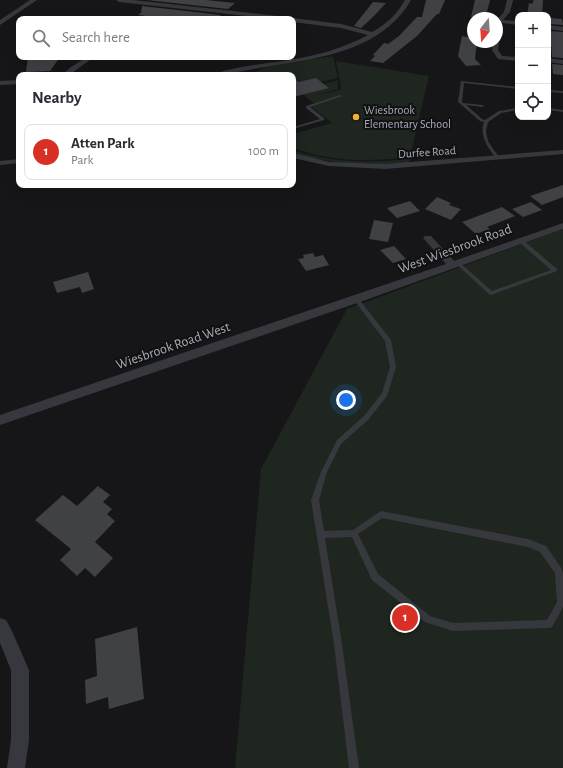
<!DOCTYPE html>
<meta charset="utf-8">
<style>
body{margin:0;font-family:"Alegreya Sans",sans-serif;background:#f2f2f3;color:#2b2b33}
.controls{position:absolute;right:12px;top:12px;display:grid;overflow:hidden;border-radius:8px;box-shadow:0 4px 16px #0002}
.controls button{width:36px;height:36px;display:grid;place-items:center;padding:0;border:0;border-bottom:1px solid #e1e1e2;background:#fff;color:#2b2b33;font:20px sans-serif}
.compass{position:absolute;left:467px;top:12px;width:36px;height:36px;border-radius:50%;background:#fff;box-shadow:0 4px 16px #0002;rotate:197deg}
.you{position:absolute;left:346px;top:400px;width:14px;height:14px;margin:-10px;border:3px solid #fff;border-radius:50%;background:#1a73e8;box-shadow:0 0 0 6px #1a73e833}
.badge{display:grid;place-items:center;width:26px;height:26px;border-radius:50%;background:#d93025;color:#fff;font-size:13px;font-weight:700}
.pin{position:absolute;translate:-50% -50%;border:2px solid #fff;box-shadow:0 1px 4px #0006}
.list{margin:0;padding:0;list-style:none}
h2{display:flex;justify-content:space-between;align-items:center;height:52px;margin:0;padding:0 16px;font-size:17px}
h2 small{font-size:13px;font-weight:400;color:#7c7c81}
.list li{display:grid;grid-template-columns:26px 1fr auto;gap:12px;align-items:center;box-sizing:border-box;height:56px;margin:0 8px 8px;padding:0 8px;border:1px solid #e1e1e2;border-radius:8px}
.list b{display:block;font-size:15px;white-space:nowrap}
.list p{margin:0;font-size:13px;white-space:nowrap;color:#7c7c81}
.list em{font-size:13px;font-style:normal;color:#7c7c81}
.icon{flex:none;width:22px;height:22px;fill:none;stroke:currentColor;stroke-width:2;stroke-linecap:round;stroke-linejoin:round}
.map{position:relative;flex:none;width:563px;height:768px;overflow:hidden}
.search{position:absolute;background:#fff;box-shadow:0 4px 16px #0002;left:16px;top:16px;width:280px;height:44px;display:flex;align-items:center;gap:10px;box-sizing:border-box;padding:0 14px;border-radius:8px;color:#7c7c81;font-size:15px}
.panel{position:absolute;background:#fff;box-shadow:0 4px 16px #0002;left:16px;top:72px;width:280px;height:116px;border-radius:8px}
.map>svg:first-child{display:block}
</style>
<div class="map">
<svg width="563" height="768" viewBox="0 0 563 768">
<rect width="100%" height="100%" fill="#161618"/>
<path fill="#1e261f" d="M333,56L338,78C322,82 307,85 293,78V75H248L266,67Z
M336,61L429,76L410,157C370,162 331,162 293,148V134L332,123L310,106L315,104L297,90L329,88L324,84L338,80V89L318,95L340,90L341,87Z
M293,150C331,163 370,163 410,159L409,163C370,166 331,165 293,153Z
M563,229V768H235L261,469L347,309Z"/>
<path fill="#404145" d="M147,0H206L235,3L228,9Z
M426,0H445L439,14H437L417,36L383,63L370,61L375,56L373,55L384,43L388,44L399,36L417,17H422Z
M475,0H490L487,12H484L483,17L481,18L471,17Z
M534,0H543L542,15H527L529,3L532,4Z
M373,2L386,3L374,16L361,28L354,26Z
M142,6L221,15L216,19L175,18L173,19H152L154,17L138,15L141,13Z
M550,18L562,19L563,25L550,24Z
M550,31L563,32V58L552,57Z
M462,36L473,38V42H477L475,59L481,65L466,66L458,56Z
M28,57H60L50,71L26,72Z
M552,64L563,65V75L553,74Z
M293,78L299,82L316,78L329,88L293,97Z
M563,185V197L542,205L530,196Z
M437,197L451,203L449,205L461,209L451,220L425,209Z
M410,201L420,211L397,218L387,208Z
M531,202L542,210L523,217L512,209Z
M502,207L515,216L487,227L490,229L476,234L462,222Z
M374,220L393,223L388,242L369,239Z
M394,246L406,259L393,263L380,250Z
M313,253L315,257L323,255L329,265L306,271L298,259L304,258L303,255Z
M88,272L94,289L82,293L80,287L57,293L53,282Z
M98,486L110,495L103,502L112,509L107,514L115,521L95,542L113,558L95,577L85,568L77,576L60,560L71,549L35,520L63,495L77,506Z
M137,627L144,699L109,709L108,697L86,704L85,680L97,676L95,639Z"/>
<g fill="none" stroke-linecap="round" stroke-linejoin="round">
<path fill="#37383d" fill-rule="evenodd" d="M461,81L518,87V89L464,83L462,102L463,103L483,105L484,106L482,107L466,105L482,119L485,120L499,111L518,108V110L501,113L488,122L486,131L488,141L493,149L500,158L499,159H497C488,148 479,136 484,122L480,121L458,102Z
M548,90L563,91V93L548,92Z
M340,95L343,96L310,107L324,118V120L293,129V127L320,119L306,108V106Z
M548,108L563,110V112L548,110Z
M519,240H523L557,269V271L491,295L489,294L455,263L457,261L459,262L492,291L551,270L519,242Z
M356,297L358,298L391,340L396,367L387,396L368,420L341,444L327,472L319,500L324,531L353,530L381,511L528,539L546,546L562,569L563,574V607L552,627L549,628L453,631L425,622L372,580L352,537L325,538L342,644L359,768H349L334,644L311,500L321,472L337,440L364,416L382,393L390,367L385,341L354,300L353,299ZM382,518L528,547L540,552L555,573L557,602L547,620L453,623L430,616L378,574L358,534Z"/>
<path fill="#37383d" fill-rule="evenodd" d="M30,0H37L0,25V20Z
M116,0H133L287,17L290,19H273L119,2Z
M405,0H411C374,64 286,59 225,75H214C225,67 273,63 289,60C316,56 344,48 368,35L341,28L293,22V19H291L293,18L341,24L372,32C387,24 397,14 405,0Z
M507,0H513L510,12L503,20L518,21V25L502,23L500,37L497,39V20L504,12Z
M548,25L563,27V31L548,29Z
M497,40L499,42L498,50L502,56L518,57V61L498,59L492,50L493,42H497Z
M87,57H94L69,75H62L71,67Z
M548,58L563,60V64L548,62Z
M19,80V84L0,85V81Z
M563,150V154L385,169L329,166L293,158V153L329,162L385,164Z
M19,159V163L0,165V161Z
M563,223V229L360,302L0,425V415L446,264L425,240L423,238L425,236H431L454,261Z
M0,618L6,620L11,629L29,670V740L25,768H7L11,740V670L0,643Z"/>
</g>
<circle fill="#f2b134" stroke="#111113" stroke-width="1.5" cx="356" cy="117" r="4"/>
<g text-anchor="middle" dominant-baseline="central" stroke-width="4" stroke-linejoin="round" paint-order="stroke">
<g font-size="12" fill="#a8adb8" stroke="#111113" text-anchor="start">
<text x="364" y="110">Wiesbrook<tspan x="364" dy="14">Elementary School</tspan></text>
</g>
<g font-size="12" fill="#a8adb8" stroke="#111113">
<text transform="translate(427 152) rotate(-4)">Durfee Road</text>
</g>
<g font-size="14" fill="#a8adb8" stroke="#111113">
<text transform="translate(455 249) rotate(-20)">West Wiesbrook Road</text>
<text transform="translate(173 346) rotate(-19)">Wiesbrook Road West</text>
</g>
</g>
</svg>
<div class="controls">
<button>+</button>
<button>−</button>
<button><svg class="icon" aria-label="locate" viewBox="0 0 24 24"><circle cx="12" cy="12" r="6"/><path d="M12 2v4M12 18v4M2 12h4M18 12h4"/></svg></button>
</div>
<svg class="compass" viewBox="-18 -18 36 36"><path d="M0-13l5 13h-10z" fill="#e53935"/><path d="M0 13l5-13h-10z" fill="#7c7c81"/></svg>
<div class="you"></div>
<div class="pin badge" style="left:405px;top:618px">1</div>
<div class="search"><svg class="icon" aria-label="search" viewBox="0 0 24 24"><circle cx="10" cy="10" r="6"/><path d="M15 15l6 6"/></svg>Search here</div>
<section class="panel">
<h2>Nearby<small></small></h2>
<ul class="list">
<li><span class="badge">1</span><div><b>Atten Park</b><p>Park</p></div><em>100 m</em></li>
</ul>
</section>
</div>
